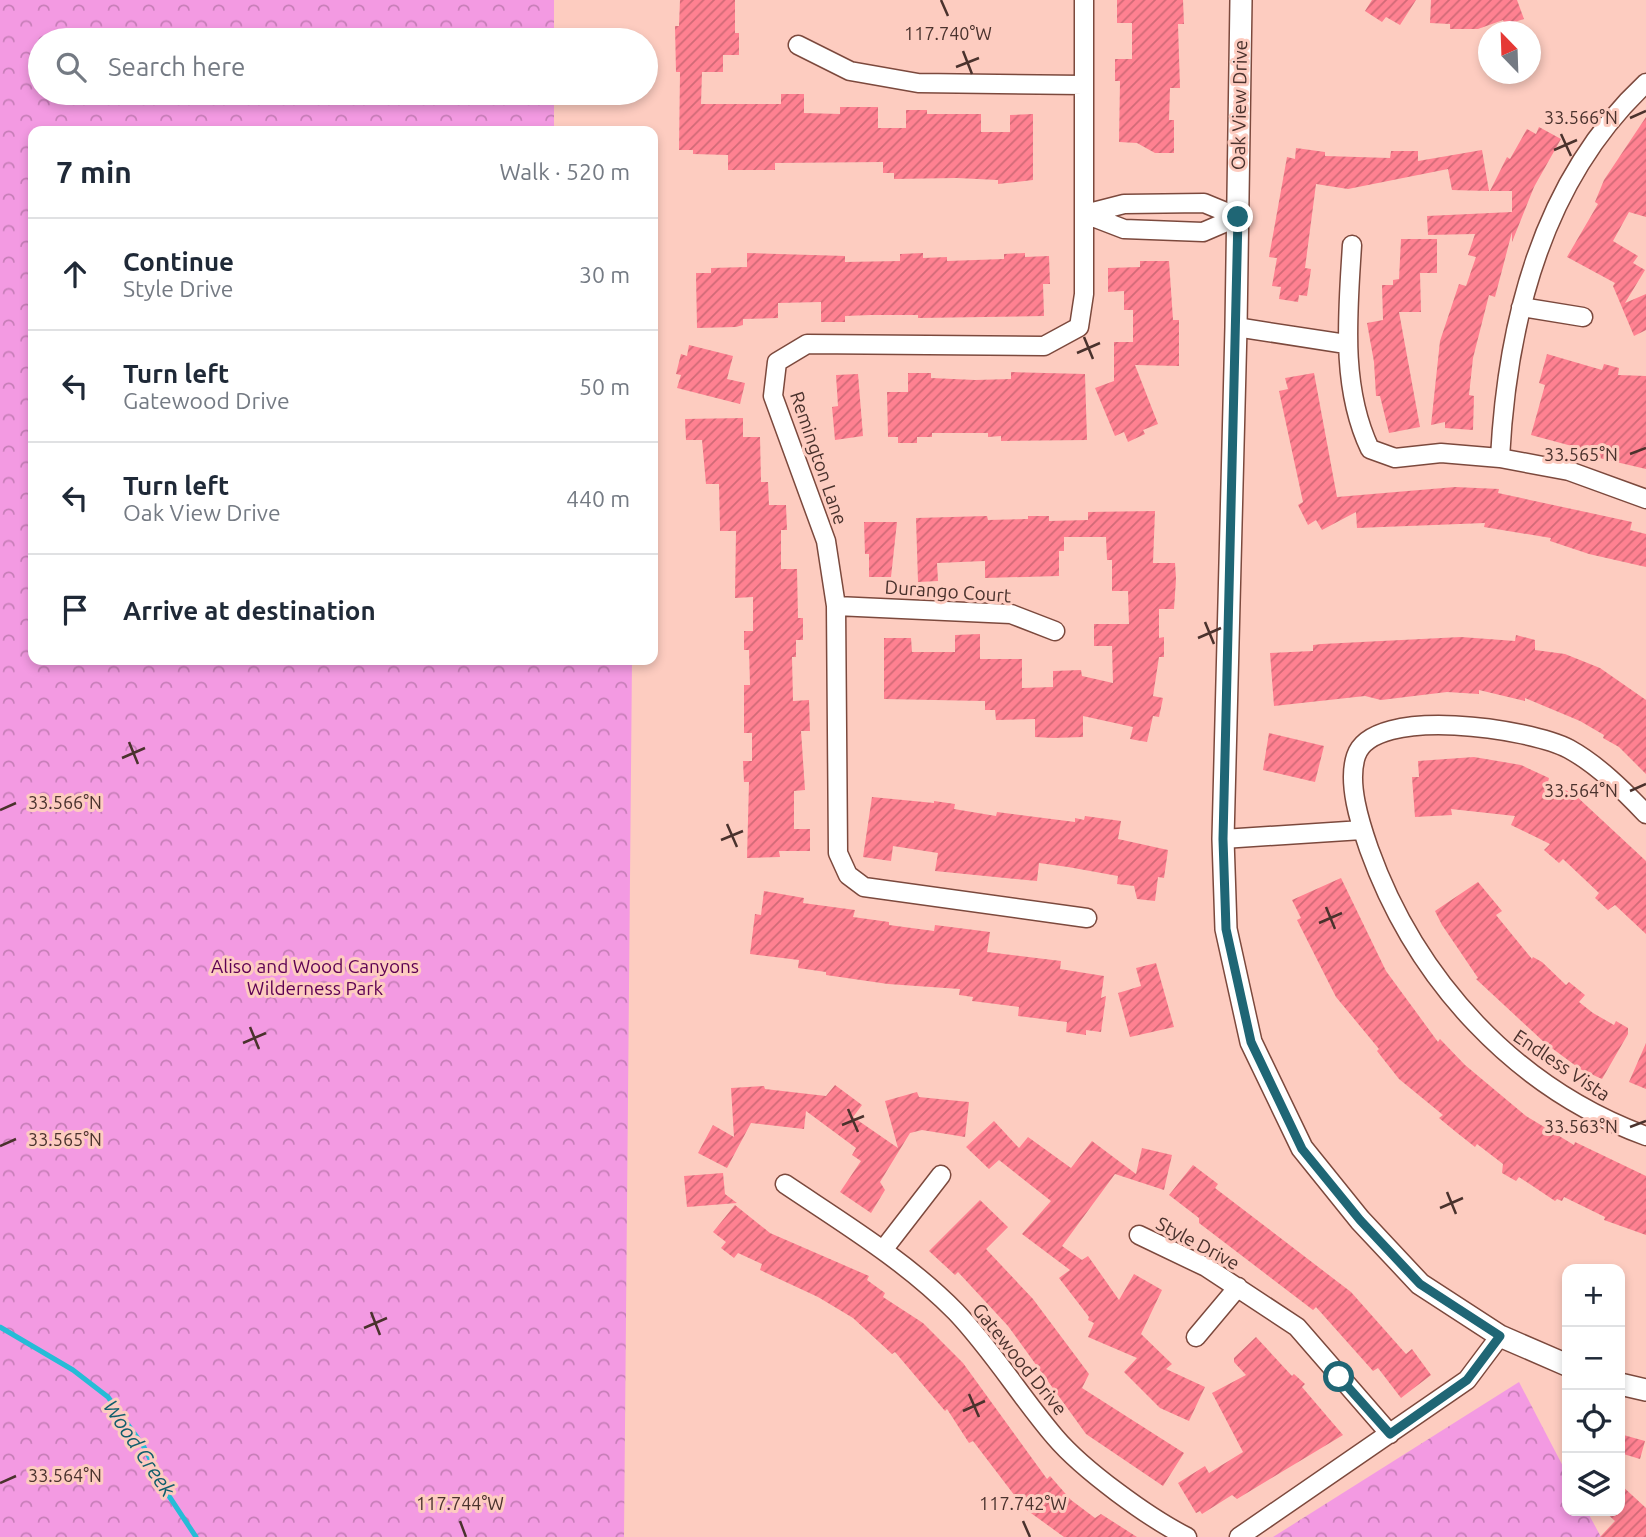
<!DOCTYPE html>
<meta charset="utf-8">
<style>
body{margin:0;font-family:Ubuntu,sans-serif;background:#f6f6f7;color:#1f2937}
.controls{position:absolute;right:21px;bottom:21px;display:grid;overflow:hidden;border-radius:14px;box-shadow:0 4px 10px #0003}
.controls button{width:63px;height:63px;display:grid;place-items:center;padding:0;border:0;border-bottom:2px solid #e0e1e3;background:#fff;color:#1f2937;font:35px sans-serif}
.compass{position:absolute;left:1478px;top:21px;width:63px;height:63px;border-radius:50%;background:#fff;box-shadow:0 4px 10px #0003;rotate:337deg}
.stop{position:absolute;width:21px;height:21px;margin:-16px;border:5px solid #1f6675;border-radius:50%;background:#fff}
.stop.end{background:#1f6675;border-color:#fff;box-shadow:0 2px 7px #0008}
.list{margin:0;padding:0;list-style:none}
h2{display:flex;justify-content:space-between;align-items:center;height:91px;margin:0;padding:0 28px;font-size:30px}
h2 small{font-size:23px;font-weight:400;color:#747a83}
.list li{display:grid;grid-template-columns:46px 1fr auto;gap:21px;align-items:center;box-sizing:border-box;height:112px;padding:0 28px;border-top:2px solid #e0e1e3}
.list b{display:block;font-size:26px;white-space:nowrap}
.list p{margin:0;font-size:23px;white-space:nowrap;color:#747a83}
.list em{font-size:23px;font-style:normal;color:#747a83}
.icon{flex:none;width:38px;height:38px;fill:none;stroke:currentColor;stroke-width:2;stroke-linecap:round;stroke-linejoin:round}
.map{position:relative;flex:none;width:1646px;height:1537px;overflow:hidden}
.search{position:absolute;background:#fff;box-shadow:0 4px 10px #0003;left:28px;top:28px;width:630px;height:77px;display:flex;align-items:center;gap:18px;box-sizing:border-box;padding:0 24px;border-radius:38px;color:#747a83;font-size:26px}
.panel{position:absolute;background:#fff;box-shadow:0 4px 10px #0003;left:28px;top:126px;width:630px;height:539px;border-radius:14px}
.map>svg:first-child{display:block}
</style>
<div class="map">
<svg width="1646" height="1537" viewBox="0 0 1646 1537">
<defs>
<pattern id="park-crowns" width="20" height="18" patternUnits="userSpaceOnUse" patternTransform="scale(1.75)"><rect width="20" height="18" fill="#f39ae2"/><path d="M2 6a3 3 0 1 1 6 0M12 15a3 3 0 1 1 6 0" fill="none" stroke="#c77eb8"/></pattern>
<pattern id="building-hatch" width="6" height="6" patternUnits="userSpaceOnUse" patternTransform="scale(1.75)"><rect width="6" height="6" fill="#ff8191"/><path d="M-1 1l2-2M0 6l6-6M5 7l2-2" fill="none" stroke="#d06a77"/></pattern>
</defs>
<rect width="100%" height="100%" fill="#fdccc0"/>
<path fill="url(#park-crowns)" d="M0,0H554V40H40V93H554V131H33V660H632L624,1537H0Z
M1519,1382L1567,1474V1511H1587L1601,1537H1273Z"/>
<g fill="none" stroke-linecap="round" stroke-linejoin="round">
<path stroke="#26bcd7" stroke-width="5" d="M0,1327L73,1370L108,1397L144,1447L165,1490L196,1537"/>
</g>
<path fill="url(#building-hatch)" d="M680,0H735V33H739V55H723V72H702L701,104H781V94H804V113L840,114V107H878V128H906V110H927V114H981V132H1010V115L1033,114V180L998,184V180L957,178L894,179V173H883V162L775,163V170H728V155L693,154V150H679L680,72H676L675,26H679Z
M1117,0H1183L1184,24H1178L1180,88H1170L1169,120H1174V153H1155L1137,143L1119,142L1120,81H1115V59H1132V23H1117Z
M1372,0H1416L1400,25L1386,17L1382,22L1365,11Z
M1431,0H1517L1524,19L1505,25L1503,20L1478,29H1450V24L1430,23Z
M1646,117V217L1629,212L1613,241L1638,256L1633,263L1645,270L1625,303L1646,294V330L1634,336L1613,286L1615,283L1567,257L1598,204L1595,202L1604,180Z
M1539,127L1561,139L1534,187L1512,242V232L1495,297L1489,295L1473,358L1469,395L1474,396L1473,430L1445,428V422L1431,425L1440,341L1459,284L1466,286L1476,257L1468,255L1475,234L1428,235L1427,216L1512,212V191H1490L1507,157L1510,159L1527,129L1536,134Z
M1296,148L1325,152V156L1390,158L1391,151H1418V161L1482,150L1489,191L1452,190L1448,169L1348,189L1316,184L1305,268L1311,269L1307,296L1299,295L1298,302L1279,299L1281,287L1272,286L1277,258L1269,257L1287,157L1295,159Z
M1401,239H1437V273H1420L1421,312H1399L1420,427L1389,433L1380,396H1376L1374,362L1367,323L1383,320L1382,285H1393V280L1399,279Z
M747,253L845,256V262L900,261V254L923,253V258L947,257V261L1004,259V254L1025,253V257L1049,256L1050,284H1043L1044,316L918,318V315H871L845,316V322H821V302L778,303V318L743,319V325L736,327L697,328L696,273H711V268L747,267Z
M1140,261H1169L1173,320H1179V366L1135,365L1158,424L1143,430L1145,434L1128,442L1124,432L1115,436L1095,388L1114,381V342H1133V310H1124V291L1108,292V268L1140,267Z
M689,345L733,356L727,379L745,383L740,404L677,388L681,375L676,374L681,354L687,356Z
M1547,354L1602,370L1604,364L1619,368L1618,375L1646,376V469L1582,454L1583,449L1531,435L1545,385L1539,383Z
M1011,372L1085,374L1087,440L1001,441V436L988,437V433H932V437H917V443H898V437H888L887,392H908V373H931V378L975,380L1011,379Z
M1314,373L1337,497L1455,487L1499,489L1498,493L1632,522L1630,530L1646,534V567L1589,554L1550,541L1551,538L1484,527L1485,523L1357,528L1356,512L1322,530L1316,520L1308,525L1298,505L1303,502L1279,391L1288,389L1285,378Z
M858,374L863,436L835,440L832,407L838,406L836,375Z
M743,418V437H760L761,482H768L769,505H786L787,530H781V569H797L798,618H803V640H796V657H792L793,701L809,700L810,731H801L805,790L794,791V829H810V851H779L780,857L747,858L749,782H744L743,761H752V733H744V685H750L749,650H744V631H753V597L735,598L736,531H720L719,484H706L702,440H686L685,419Z
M1155,511L1153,563H1175L1176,579L1174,609H1159V638L1164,637V657H1159L1153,696L1163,698L1159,717L1153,716L1147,742L1130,739L1133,727L1083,716V737L1053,738L1035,737V719L996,720L995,710H985V701L884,699V638H911L912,652H955V635L980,634V659H1022V688L1053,687V671L1081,670L1082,676L1113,683L1112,646H1094V624H1129L1128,591H1112V560H1107L1106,537H1064V551H1059V576L985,578V561L937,563L938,581L918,582L916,518L987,516L988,520L1028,519V516H1049V521L1088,520V512Z
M864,522H897L891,577H869V554H865Z
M1516,635L1535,640V650L1565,654L1600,668L1646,700V774L1619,747L1603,738L1604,735L1580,721L1525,698V701L1479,690V694L1447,692L1381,700L1365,696L1274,706L1270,653L1313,651V645L1322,644L1461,637L1515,641Z
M1269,733L1324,746L1315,782L1263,770Z
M1474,757L1521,765L1549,778L1548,782L1574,794L1646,861V934L1615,905L1608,910L1595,898L1599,893L1563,859L1559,863L1544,850L1550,844L1511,825L1515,816L1451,809L1452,815L1415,817L1412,777H1419L1418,761Z
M872,797L934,803V801L955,804L954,809L996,816L997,812L1075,822V818L1084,820L1085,816L1121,821L1118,839L1168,850L1164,878L1158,877L1155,901L1137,899L1134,886L1117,884L1118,876L1068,867L1039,863L1037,881L935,871L938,853L893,846L891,861L863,857Z
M1341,878L1386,971L1438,1042L1440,1039L1465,1065L1526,1116L1574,1145L1575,1142L1646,1176V1235L1604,1220L1605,1217L1564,1197L1562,1201L1557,1199L1555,1201L1519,1177L1516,1181L1502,1173L1503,1164L1477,1144L1475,1147L1456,1132L1439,1118L1443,1115L1399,1079L1377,1051L1379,1049L1336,997L1297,920L1301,918L1292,900Z
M1478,882L1502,911L1496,915L1532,959L1533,957L1542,962L1566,985L1569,982L1585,995L1579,1002L1593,1013L1614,1025L1616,1021L1628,1028V1034L1602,1079L1580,1069L1545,1043L1476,979L1478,978L1442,925L1435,911Z
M764,891L804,898L803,903L855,910L853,917L889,922V925L934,931L935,925L990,932L987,952L1061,961L1060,969L1104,976L1101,998L1106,996L1101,1032L1086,1030V1035L1066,1032L1067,1022L1018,1016L1019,1007L972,1001L973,997L959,995L960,989L888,984L826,975V972L798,968L799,960L750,954L755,914L761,915Z
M1156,963L1174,1027L1130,1037L1118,993L1141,986L1136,968Z
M1646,1043V1089L1629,1082Z
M835,1085L862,1105L853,1117L898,1148L885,1101L917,1092L919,1097L969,1102L965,1137L922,1130L910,1133L880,1182L885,1190L871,1213L840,1192L861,1161L852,1155L856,1148L806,1111L804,1129L751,1123L727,1168L698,1153L713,1125L734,1137L731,1088L764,1086L765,1089L826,1096Z
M994,1121L1019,1148L1028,1137L1071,1168L1092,1141L1136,1174L1142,1148L1172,1155L1164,1190L1115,1174L1062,1246L1082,1260L1088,1256L1119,1300L1134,1274L1162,1290L1141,1334L1172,1364L1166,1369L1205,1387L1189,1421L1160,1408L1124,1372L1137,1358L1088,1337L1094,1323L1088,1320L1089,1317L1059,1278L1070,1270L1022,1234L1051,1201L999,1160L989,1169L966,1147Z
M1193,1165L1218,1184L1215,1188L1351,1292L1406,1354L1412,1349L1431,1375L1401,1398L1378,1368L1373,1371L1316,1307L1313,1310L1199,1223V1218L1169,1195Z
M723,1173L725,1194L737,1203L687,1207L684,1176Z
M980,1200L1008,1227L986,1249L1033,1299L1089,1374L1082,1388L1184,1453L1163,1486L1086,1434L1008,1326L958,1272L955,1275L929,1251Z
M735,1205L770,1233L869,1276L867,1280L885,1293L883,1297L923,1323L963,1363L1047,1479L1050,1476L1071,1500L1095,1518L1101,1514L1137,1537H1064L1024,1508L973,1441L969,1443L947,1409L945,1411L895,1352L892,1354L853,1318L818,1297L760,1270L762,1264L738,1253L734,1258L721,1248L726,1242L713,1232Z
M1256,1337L1292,1376L1294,1374L1305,1384L1302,1387L1343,1435L1237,1499L1232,1495L1202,1514L1200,1511L1196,1513L1178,1483L1205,1466L1209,1473L1243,1452L1212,1393L1246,1375L1234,1362V1358Z
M1620,1434L1645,1441L1640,1459L1620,1453Z
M1620,1484L1646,1508V1537H1600L1615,1521L1604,1511H1620Z"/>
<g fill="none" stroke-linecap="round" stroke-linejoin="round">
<g stroke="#7c493d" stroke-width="21">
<path id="minor" d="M1084,0V294L1079,327L1044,346L807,344L777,362L773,396L826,541L836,606L838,853L848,875L864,887L1087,918
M798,45L850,71L918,83L1083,85
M1085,214L1124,229L1203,232L1238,217
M1085,214L1124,204L1204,203L1238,217
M1352,245C1348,312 1340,386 1370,449L1395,458L1441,453L1500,458L1569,471L1646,499
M1521,307L1583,317
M1236,327L1346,344
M1500,458C1507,322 1543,179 1646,83
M836,606L1011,614L1055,631
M1646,814C1624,791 1598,765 1569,749C1532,729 1373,704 1356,756C1347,783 1360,823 1369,849C1416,980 1515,1088 1646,1136
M1223,839L1362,830
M785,1184C843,1223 906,1261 956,1312C993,1351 1020,1396 1055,1437C1083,1470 1149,1518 1187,1537
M1139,1235L1206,1267L1297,1327L1390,1434
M883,1250L941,1175
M1196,1337L1238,1287
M1239,1537L1467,1380L1500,1336"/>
</g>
<g stroke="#7c493d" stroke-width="24">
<path id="tertiary" d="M1241,0L1236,327L1223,839L1226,929L1251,1042L1302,1148L1360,1220L1420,1284L1500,1336L1567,1365
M1620,1384L1646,1390"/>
</g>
<use href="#minor" stroke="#fff" stroke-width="18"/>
<use href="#tertiary" stroke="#fff" stroke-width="21"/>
</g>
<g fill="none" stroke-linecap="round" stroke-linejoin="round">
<path stroke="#1f6675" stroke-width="9" d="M1238,217L1223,839L1226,929L1251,1042L1302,1149L1360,1220L1420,1284L1500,1336L1467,1380L1390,1434L1339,1377"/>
</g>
<path fill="none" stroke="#4a322d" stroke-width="2.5" d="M941,0L948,16M963,51L972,74M956,67L979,58M1630,118L1646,111M1561,134L1571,156M1554,150L1577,140M1084,337L1093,359M1077,353L1100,343M1630,454L1646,448M1205,622L1214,644M1198,638L1221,628M129,742L138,764M122,758L145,748M1630,791L1646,784M0,810L16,803M727,824L737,847M721,840L743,831M1326,907L1335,929M1319,923L1342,913M250,1027L259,1049M243,1043L266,1033M848,1109L858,1132M842,1125L864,1116M1630,1127L1646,1121M0,1146L16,1139M1447,1192L1456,1214M1440,1208L1463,1198M371,1312L380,1335M364,1328L387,1318M969,1394L979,1417M963,1411L985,1401M0,1483L16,1476M460,1521L466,1537M1023,1521L1030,1537"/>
<g text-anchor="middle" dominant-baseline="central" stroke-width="6" stroke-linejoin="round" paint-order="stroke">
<g font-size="19" fill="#4a322d" stroke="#fdccc0">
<text transform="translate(1239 105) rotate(-89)">Oak View Drive</text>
<text transform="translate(819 458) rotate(71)">Remington Lane</text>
<text transform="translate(948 591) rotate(4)">Durango Court</text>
<text transform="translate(1562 1065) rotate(34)">Endless Vista</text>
<text transform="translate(1198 1243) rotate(28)">Style Drive</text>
<text transform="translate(1020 1359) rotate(51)">Gatewood Drive</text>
</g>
<g font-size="19" fill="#5d0153" stroke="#fdccc0">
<text x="315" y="966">Aliso and Wood Canyons<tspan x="315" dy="22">Wilderness Park</tspan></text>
</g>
<g font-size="21" font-style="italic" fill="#105e6c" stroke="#fdccc0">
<text transform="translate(140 1448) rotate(56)">Wood Creek</text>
</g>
</g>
<g font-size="18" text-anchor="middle" fill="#4a322d" stroke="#fdccc0" stroke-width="6" stroke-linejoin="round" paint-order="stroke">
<text x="948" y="40">117.740°W</text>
<text x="1581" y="124">33.566°N</text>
<text x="1581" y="461">33.565°N</text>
<text x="1581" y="797">33.564°N</text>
<text x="65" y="809">33.566°N</text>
<text x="1581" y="1133">33.563°N</text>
<text x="65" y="1146">33.565°N</text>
<text x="65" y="1482">33.564°N</text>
<text x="460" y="1510">117.744°W</text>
<text x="1023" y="1510">117.742°W</text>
</g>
</svg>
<div class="controls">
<button>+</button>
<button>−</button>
<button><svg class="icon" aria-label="locate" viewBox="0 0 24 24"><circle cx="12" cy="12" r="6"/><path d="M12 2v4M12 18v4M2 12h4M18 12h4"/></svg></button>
<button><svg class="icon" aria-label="layers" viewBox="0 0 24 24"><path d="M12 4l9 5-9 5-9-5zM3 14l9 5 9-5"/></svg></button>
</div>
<svg class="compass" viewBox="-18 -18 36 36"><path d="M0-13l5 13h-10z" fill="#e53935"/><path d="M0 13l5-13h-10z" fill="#747a83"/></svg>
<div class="stop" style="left:1339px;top:1377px"></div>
<div class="stop end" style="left:1238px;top:217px"></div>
<div class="search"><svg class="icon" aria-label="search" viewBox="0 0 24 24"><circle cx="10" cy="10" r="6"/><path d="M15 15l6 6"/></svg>Search here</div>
<section class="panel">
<h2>7 min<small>Walk · 520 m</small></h2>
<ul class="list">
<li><svg class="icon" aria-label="ahead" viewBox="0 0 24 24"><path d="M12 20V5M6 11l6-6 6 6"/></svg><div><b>Continue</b><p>Style Drive</p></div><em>30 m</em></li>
<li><svg class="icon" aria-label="left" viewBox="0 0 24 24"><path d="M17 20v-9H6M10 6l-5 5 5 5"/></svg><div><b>Turn left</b><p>Gatewood Drive</p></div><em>50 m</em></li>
<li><svg class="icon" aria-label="left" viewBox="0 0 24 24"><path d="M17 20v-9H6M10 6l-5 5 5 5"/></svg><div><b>Turn left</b><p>Oak View Drive</p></div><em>440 m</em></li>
<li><svg class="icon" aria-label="arrive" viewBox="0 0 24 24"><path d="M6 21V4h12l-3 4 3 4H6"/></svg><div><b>Arrive at destination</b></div></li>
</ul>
</section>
</div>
